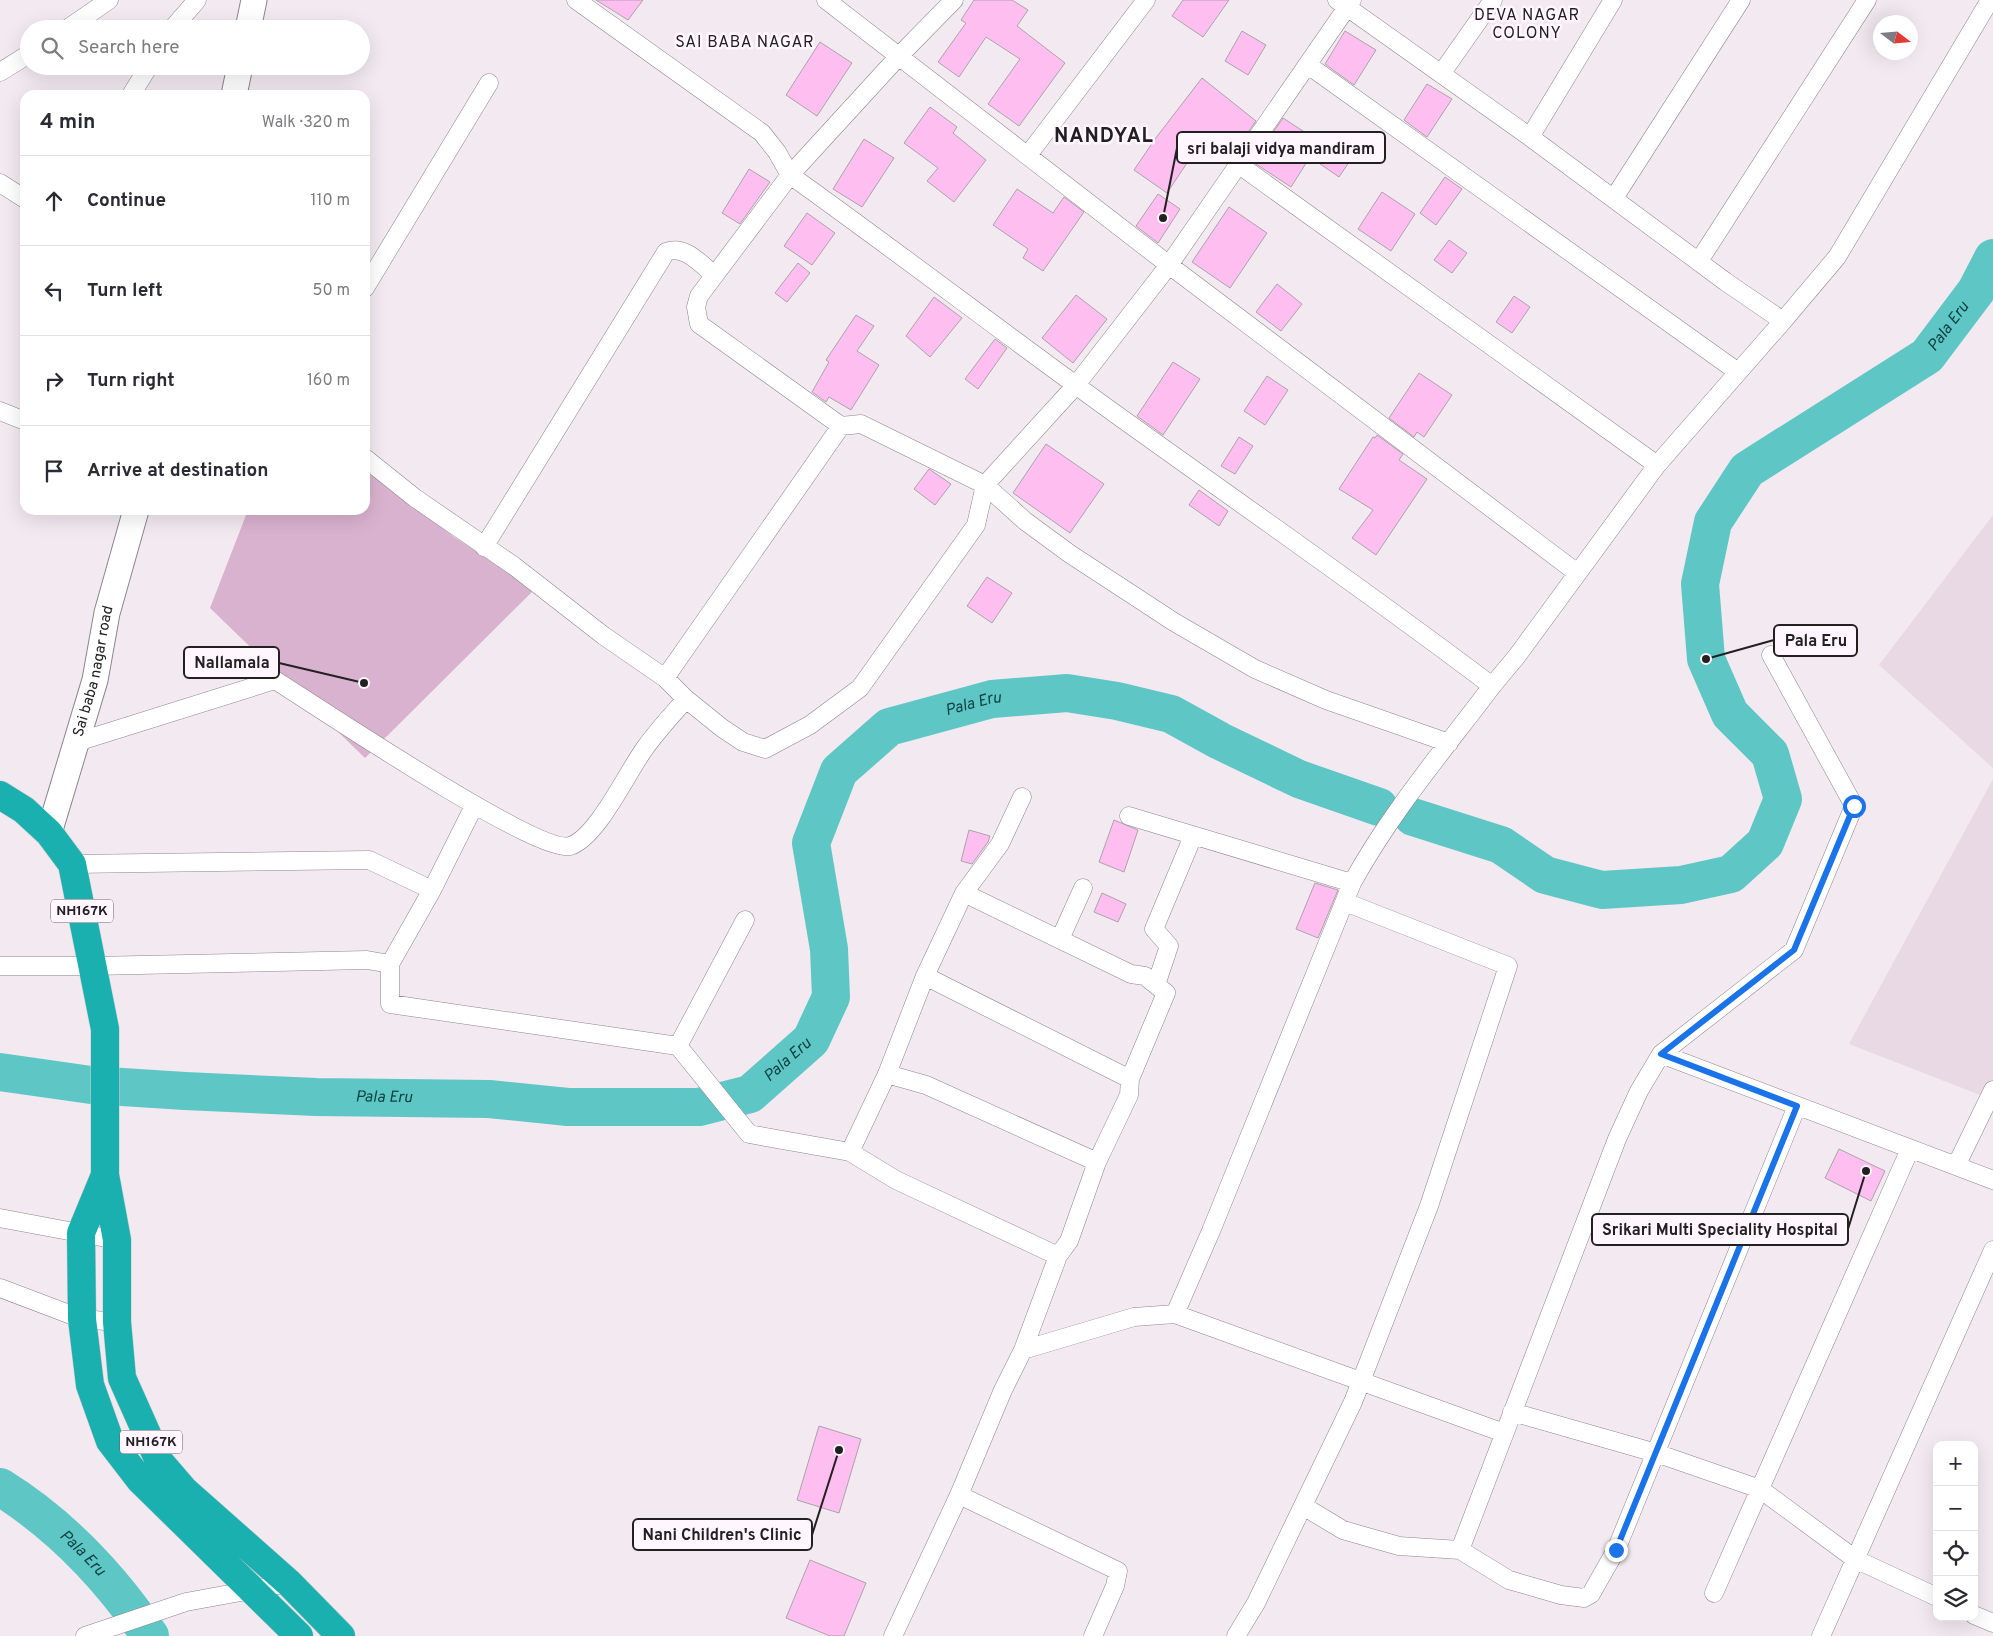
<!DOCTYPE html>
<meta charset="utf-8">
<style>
body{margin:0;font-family:Overpass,sans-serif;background:#f2f2f3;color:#2b2b33}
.controls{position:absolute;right:15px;bottom:15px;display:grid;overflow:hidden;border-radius:10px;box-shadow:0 5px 20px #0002}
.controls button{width:45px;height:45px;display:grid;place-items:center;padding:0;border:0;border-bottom:1px solid #e1e1e2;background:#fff;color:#2b2b33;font:25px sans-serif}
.compass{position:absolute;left:1873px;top:15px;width:45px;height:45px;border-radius:50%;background:#fff;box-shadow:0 5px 20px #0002;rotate:106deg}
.stop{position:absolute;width:15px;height:15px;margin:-11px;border:4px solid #1a73e8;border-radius:50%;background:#fff}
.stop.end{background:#1a73e8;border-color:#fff;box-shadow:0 1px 5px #0008}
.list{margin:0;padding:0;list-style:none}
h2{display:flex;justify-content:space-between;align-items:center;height:65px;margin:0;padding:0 20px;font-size:21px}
h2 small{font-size:16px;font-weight:400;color:#7c7c81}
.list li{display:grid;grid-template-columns:32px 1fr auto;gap:15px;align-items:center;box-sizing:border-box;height:90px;padding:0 20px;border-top:1px solid #e1e1e2}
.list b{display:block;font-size:19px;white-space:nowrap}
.list em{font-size:16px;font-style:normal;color:#7c7c81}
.icon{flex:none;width:28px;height:28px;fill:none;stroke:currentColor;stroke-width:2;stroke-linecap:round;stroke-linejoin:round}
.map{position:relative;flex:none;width:1993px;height:1636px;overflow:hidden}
.search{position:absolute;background:#fff;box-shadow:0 5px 20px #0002;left:20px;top:20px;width:350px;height:55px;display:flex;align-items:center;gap:12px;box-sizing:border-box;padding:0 18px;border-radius:28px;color:#7c7c81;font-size:19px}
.panel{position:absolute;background:#fff;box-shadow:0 5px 20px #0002;left:20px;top:90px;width:350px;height:425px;border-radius:15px}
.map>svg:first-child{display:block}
</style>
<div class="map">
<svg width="1993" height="1636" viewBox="0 0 1993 1636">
<rect width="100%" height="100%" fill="#f3e9f0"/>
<path fill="#e9d9e5" d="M1993,515V768L1879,665Z
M1993,779V1100L1849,1044Z"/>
<path fill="#d9b2d0" d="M365,469L454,537L522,581L533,591L365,758L210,608L248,510H365Z"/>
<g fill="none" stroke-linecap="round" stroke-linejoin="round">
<g stroke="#5ec7c6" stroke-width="38">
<path id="s1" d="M1413,817L1501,845L1545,875L1602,890L1681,885L1731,874L1765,843L1783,799L1770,754L1730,714L1706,659L1700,584L1713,522L1747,470L1927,356L1976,291L1993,258"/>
<path id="s2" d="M0,1072L91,1085L185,1091L316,1097L489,1099L568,1107H699L750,1094L811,1040L831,997L829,949L811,843L839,771L889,727L992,699L1067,693L1117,701L1171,714L1220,741L1299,779L1379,807"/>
<path id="s3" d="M0,1487C61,1525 110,1577 150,1636"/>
</g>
</g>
<path fill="#febef0" stroke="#aca3aa" d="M596,0H643L628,20Z
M974,0H1012L1028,10L1017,26L1065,63L1019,126L988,104L1020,59L986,37L959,77L938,62L966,23L961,20Z
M1183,0H1229L1203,37L1172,16Z
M1242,31L1266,45L1248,75L1225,61Z
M1345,31L1376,50L1354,85L1325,64Z
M820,42L852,63L817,116L786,95Z
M1202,78L1256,121L1235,151L1232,149L1226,158L1203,139L1167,193L1134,170L1155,139Z
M1427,84L1452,99L1427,137L1404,120Z
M930,107L957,127L953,133L986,160L954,202L927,181L938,168L904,143Z
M1283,118L1329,148L1336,138L1356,152L1339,177L1310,157L1291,187L1253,162Z
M864,139L894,158L862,207L833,189Z
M749,169L770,182L740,224L722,213Z
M1445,177L1462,189L1436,225L1420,213Z
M1017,189L1053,213L1064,197L1084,212L1043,271L1023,258L1028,249L993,225Z
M1382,192L1415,214L1391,251L1358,229Z
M1158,194L1180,209L1158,243L1136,226Z
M1229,207L1267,233L1230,288L1192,262Z
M807,213L835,233L812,265L784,246Z
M1449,240L1467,253L1452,273L1434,260Z
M798,263L810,273L787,302L775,293Z
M1277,284L1302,304L1281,331L1256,312Z
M1076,295L1107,319L1073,363L1042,338Z
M1514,296L1530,307L1512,333L1496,322Z
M934,297L962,318L930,357L906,336Z
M856,315L874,326L857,351L879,365L851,410L829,397L826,402L812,392L829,362L826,360Z
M995,339L1007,348L978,389L965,379Z
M1173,362L1200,379L1163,435L1137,416Z
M1419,373L1452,395L1424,437L1417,432L1414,437L1389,418Z
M1267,376L1288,390L1265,425L1244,411Z
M1377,435L1403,454L1399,460L1427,479L1376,555L1352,538L1373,510L1339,489L1373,437L1375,438Z
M1239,437L1253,446L1235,474L1221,466Z
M1046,444L1104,484L1070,533L1013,493Z
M929,469L951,484L935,505L914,489Z
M1199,490L1228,511L1219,526L1189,505Z
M987,577L1012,593L992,623L967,606Z
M1114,820L1138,830L1124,872L1099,862Z
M969,830L990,836L988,842L972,864L961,861Z
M1315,883L1338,890L1318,938L1296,929Z
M1102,893L1126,904L1118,922L1094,912Z
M1839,1149L1885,1171L1871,1201L1825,1178Z
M819,1426L861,1439L839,1513L797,1500Z
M810,1560L866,1583L844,1636H830L786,1618Z"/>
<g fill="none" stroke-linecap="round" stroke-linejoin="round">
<g stroke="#8e868c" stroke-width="19">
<path id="street" d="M576,0L762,133L777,152L790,175C895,250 998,329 1103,405C1232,498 1364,589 1492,686C1443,751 1391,812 1352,883L1211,1231L1175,1314L1134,1317L1023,1350L1003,1390L959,1495L893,1636
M826,0L1169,265L1576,572
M954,0L899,56L790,175L699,296L696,307L699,324L841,426L861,424L985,485L1025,521L1070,554L1174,622L1255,669L1326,700L1449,743
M1337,0L1530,137L1613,0
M67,29L109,0
M172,29L197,0
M1308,65L1738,372
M0,72L29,54
M1441,74L1493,0
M131,95L149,66
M1530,137L1726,282L1783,321L1837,257L1990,0
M1028,155L1146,0
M1238,164L1657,465
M0,183L25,199
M1614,198L1741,0
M1699,261L1867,0
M365,288L489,83
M0,411L25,421
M365,458L415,498L514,566L604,636L665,678L686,699L722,728L743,742L765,749L810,725L860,688L976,525L985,485L1076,385L1169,265L1352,0
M484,547L666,252C684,244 701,264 714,275
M665,678L841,426
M1492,686L1517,656L1657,465L1783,321
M74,743L275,680C316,706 537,854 570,846C597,838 628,771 645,748C657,731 672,715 686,699
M1129,816L1352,883
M72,864L369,860L432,890
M964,893L1131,974L1145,976L1166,993L1130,1079L1129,1095L1097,1162L1069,1241L1058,1256L1023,1350
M745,920L678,1046L749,1134L850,1152L896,1180L1058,1256
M1060,939L1083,888
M390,964V1004L678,1046
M0,966H93L367,960L390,964L432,890L474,806
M925,976L1130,1079
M1156,985L1169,946L1154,929L1193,836
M1661,1054L1794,950L1854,806L1771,655
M887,1074L926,1085L1097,1162
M850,1152L887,1074L925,976L964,893L1000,844L1022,797
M1956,1166L1993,1090
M0,1218L117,1240
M0,1288L82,1319L117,1322
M1175,1314L1504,1433
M1512,1412L1656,1453L1760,1489L1855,1559L1937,1597
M959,1495L1118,1571L1115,1586L1093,1636
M1303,1506L1343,1530L1399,1546L1460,1550L1509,1580L1561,1595L1584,1598L1591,1594L1616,1550L1797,1106
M1460,1550L1617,1139L1639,1091L1661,1054L1993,1180
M1714,1593L1910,1149
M1974,1615L1993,1623
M85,1636L186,1602L289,1583
M1236,1636L1256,1603L1353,1402L1429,1206L1508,966L1345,902
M1821,1636L1993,1250"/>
</g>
<g stroke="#8e868c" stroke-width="27">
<g id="secondary">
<path d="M248,29L254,0"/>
<path d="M234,95L240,66"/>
<path id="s4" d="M49,833L95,680L107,613L136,510"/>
</g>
</g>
<g stroke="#cac9ca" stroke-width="29">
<path id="highway" d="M0,795L24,810L49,833L72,864L105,1029V1175L117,1240V1322L122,1378L159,1461L184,1490L289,1583L341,1636
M105,1175L81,1233L82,1319L90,1385L110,1441L140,1480L299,1636"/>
</g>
<use href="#street" stroke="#fff" stroke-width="18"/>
<use href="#secondary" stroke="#fff" stroke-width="25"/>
<use href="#highway" stroke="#1bb0b0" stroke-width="28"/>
</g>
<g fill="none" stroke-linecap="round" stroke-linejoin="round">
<path stroke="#1a73e8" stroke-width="6" d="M1616,1550L1797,1106L1661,1054L1794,950L1854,806"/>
</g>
<g text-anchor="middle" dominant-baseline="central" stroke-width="5" stroke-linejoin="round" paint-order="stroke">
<g fill="#fff7fd" stroke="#656064" stroke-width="1">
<rect x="51" y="899.5" width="62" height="23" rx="4"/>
<rect x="120" y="1430.5" width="62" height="23" rx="4"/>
</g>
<g font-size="14" font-weight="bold" fill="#232022">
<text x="82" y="911">NH167K</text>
<text x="151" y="1442">NH167K</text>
</g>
<g font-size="15" fill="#232022" stroke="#fff7fd">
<text stroke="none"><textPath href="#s4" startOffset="168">Sai baba nagar road</textPath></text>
</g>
<g font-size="16" letter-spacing="1" fill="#232022" stroke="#fff7fd">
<text x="1527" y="16">DEVA NAGAR<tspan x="1527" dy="18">COLONY</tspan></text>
<text x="745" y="43">SAI BABA NAGAR</text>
</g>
<g font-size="16" font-style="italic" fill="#104141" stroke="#fff7fd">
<text stroke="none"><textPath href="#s1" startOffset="1042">Pala Eru</textPath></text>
<text stroke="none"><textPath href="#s2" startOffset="1269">Pala Eru</textPath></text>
<text stroke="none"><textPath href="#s2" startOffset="804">Pala Eru</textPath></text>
<text stroke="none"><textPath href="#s2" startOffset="385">Pala Eru</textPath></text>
<text stroke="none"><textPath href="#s3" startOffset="106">Pala Eru</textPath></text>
</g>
<g font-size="20" font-weight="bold" letter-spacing="1" fill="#232022" stroke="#fff7fd">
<text x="1104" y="137">NANDYAL</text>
</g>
</g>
<path fill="none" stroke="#232022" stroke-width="2" d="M1163 218L1177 148M1706 659L1774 640M364 683L279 663M1866 1171L1848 1229M839 1450L812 1535"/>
<g fill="#232022" stroke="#fff7fd" stroke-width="2">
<circle cx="1163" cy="218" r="5"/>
<circle cx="1706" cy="659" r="5"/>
<circle cx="364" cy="683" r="5"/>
<circle cx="1866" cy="1171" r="5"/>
<circle cx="839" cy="1450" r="5"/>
</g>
<g fill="#fff7fd" stroke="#232022" stroke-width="2">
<rect x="1177" y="132" width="208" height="31" rx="5"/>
<rect x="1774" y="625" width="83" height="31" rx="5"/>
<rect x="184" y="647" width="95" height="31" rx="5"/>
<rect x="1592" y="1214" width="256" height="31" rx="5"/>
<rect x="633" y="1519" width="179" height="31" rx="5"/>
</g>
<g font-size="16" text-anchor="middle" font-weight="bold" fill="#232022">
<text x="1281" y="154">sri balaji vidya mandiram</text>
<text x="1816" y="646">Pala Eru</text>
<text x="232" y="668">Nallamala</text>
<text x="1720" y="1235">Srikari Multi Speciality Hospital</text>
<text x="722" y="1540">Nani Children's Clinic</text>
</g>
</svg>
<div class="controls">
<button>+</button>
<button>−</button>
<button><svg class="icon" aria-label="locate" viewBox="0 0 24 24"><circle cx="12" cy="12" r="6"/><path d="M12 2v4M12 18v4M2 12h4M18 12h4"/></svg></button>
<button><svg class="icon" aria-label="layers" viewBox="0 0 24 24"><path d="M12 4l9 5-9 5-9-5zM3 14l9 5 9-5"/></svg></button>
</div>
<svg class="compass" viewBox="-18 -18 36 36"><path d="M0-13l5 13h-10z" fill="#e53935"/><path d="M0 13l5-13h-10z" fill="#7c7c81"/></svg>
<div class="stop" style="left:1854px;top:806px"></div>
<div class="stop end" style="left:1616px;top:1550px"></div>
<div class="search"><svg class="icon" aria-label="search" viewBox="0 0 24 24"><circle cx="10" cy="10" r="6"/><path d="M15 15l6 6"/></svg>Search here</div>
<section class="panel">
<h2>4 min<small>Walk · 320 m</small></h2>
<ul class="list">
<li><svg class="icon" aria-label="ahead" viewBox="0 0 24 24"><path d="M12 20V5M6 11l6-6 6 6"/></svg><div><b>Continue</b></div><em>110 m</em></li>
<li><svg class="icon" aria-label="left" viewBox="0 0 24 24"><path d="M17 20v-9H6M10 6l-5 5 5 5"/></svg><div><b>Turn left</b></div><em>50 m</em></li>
<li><svg class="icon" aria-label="right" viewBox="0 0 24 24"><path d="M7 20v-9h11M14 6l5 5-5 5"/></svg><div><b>Turn right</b></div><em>160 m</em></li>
<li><svg class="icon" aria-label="arrive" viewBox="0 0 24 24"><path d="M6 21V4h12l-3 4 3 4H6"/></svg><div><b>Arrive at destination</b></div></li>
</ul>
</section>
</div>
